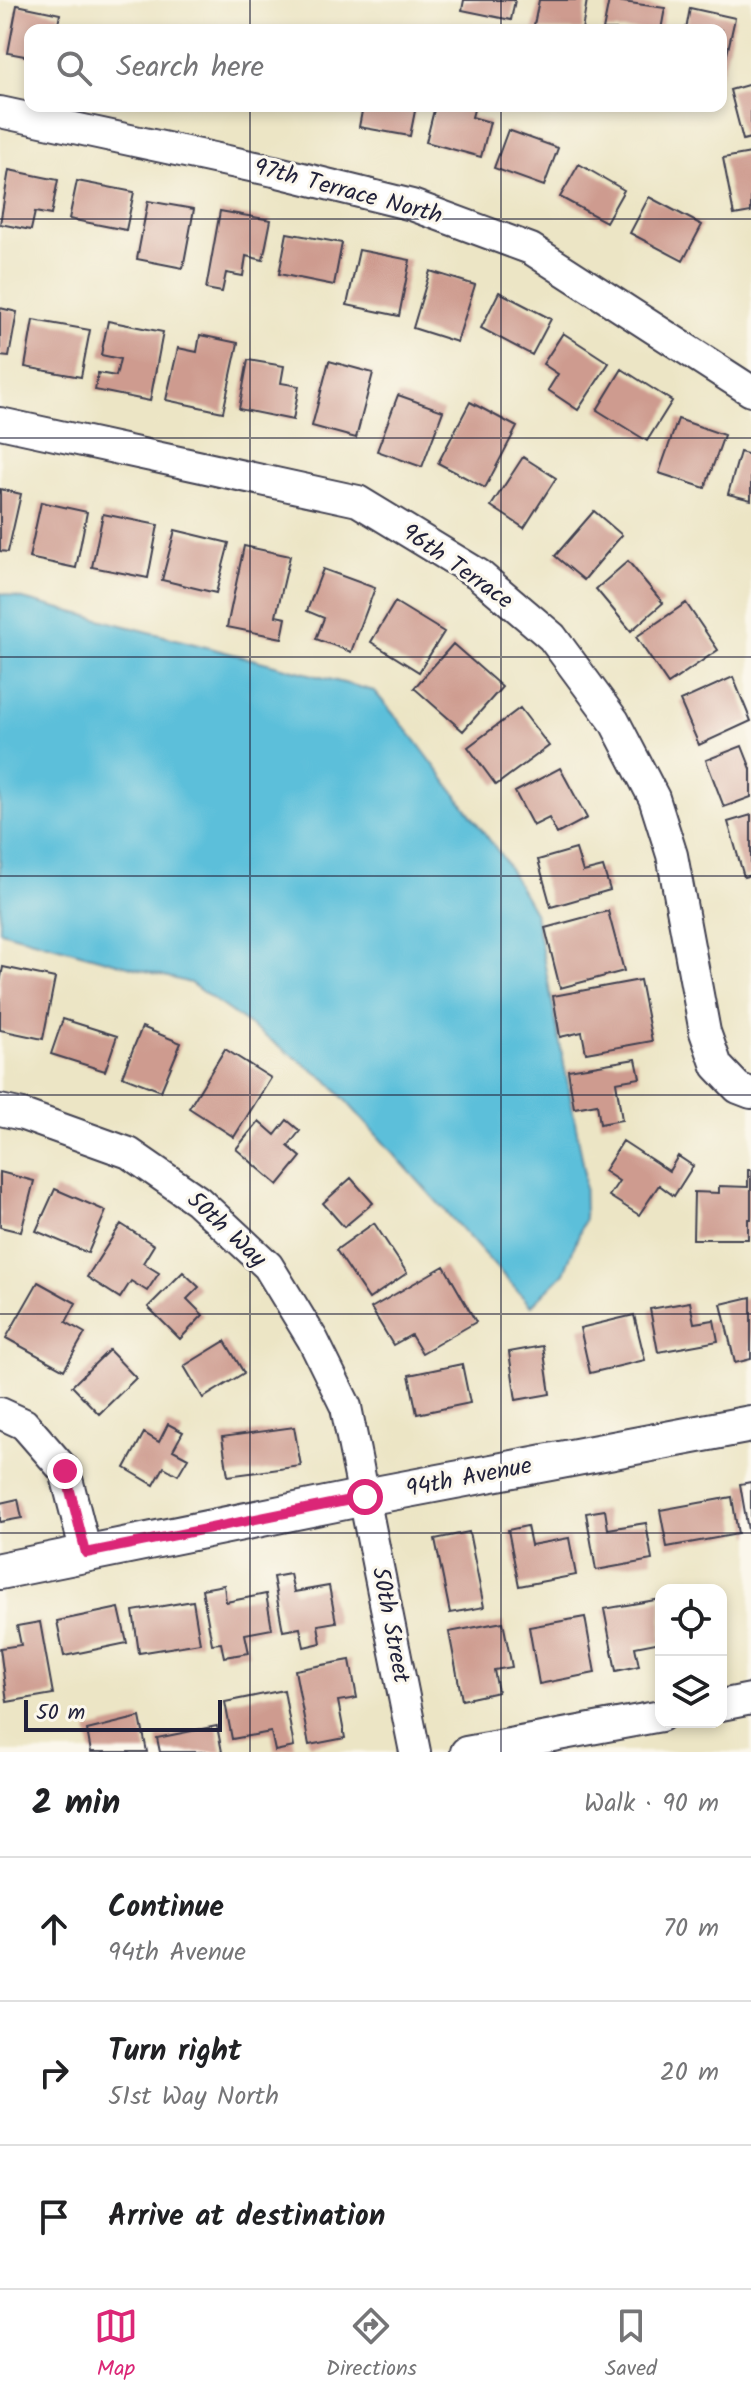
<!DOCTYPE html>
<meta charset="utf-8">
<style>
body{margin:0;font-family:Kalam,sans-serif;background:#f2f2f2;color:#202124}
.controls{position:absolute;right:24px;bottom:24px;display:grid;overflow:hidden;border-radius:16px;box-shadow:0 4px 12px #0003}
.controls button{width:72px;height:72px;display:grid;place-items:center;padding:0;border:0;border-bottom:2px solid #e0e0e0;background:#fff;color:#202124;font:40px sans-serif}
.scale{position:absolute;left:24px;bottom:20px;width:198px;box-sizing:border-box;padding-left:8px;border:4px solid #22223b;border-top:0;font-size:22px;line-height:28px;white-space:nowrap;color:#22223b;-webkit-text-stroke:6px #fbf7ec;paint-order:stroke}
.stop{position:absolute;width:24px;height:24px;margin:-18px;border:6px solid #db2777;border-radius:50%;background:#fff}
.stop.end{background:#db2777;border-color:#fff;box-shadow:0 2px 8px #0008}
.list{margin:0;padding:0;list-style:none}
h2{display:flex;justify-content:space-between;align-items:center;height:104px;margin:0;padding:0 32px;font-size:34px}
h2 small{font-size:26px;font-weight:400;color:#757577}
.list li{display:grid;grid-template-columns:52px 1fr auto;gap:24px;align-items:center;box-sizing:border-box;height:144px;padding:0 32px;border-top:2px solid #e0e0e0}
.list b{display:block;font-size:30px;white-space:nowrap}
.list p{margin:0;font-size:26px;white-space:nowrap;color:#757577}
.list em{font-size:26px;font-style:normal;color:#757577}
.icon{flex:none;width:44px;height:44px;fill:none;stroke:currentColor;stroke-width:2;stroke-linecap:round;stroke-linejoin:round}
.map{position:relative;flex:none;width:751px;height:1752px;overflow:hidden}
.search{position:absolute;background:#fff;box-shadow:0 4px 12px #0003;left:24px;right:24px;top:24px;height:88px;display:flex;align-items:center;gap:20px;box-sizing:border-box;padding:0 28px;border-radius:16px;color:#757577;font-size:30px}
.sheet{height:536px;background:#fff}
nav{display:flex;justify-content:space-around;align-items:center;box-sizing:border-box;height:112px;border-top:2px solid #e0e0e0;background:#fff;font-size:22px;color:#757577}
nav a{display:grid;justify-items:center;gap:4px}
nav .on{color:#db2777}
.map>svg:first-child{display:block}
</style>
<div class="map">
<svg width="751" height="1752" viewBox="0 0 751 1752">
<rect width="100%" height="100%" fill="#fbf7ec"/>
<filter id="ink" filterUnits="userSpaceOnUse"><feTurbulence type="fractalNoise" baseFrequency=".0125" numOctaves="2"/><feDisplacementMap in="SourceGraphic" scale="16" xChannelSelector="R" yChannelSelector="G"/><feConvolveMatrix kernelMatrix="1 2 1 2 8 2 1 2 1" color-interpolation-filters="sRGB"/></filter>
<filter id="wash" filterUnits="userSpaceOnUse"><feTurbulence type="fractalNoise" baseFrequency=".006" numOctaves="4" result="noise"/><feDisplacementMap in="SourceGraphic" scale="32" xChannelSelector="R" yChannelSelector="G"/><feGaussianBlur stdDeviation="1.8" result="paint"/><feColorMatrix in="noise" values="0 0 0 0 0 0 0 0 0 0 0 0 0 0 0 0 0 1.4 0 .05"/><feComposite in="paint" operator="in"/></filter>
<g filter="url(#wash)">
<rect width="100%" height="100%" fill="#ece5c5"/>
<path fill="#5cbfda" stroke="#3f708a" stroke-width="2" d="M0,593L374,691L413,737L503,858L535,914L584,1168L585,1218L564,1273L531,1306L328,1081L190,983L0,931Z"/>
<g id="blocks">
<path fill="#ce9b8f" d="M464,0H515L511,20L462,10Z
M539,0H587L582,30H533Z
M609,0L665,8L661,30H603Z
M17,5L60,14L57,30H30V57L8,53Z
M690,8L735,18L722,77L721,30H686Z
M751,84V138L743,140L730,90Z
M363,106H416L410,136L359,127Z
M435,106H475L472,117L490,122L481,157L426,142Z
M508,130L558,148L544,186L494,168Z
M751,153V212L734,215L723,158Z
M579,164L624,190L606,222L560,197Z
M9,170L58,180L51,215L35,212L31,230L0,224Z
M77,181L134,192L126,230L69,219Z
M649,197L702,225L683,261L630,233Z
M148,201L194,209L183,268L137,259Z
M220,211L271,220L263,260L246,256L243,276L226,273L222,292L206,289Z
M287,233L342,243L334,285L279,274Z
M359,250L410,260L399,316L347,305Z
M430,271L475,285L457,342L413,328Z
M499,292L551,319L532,355L481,328Z
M0,308L17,312L9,357L0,356Z
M33,320L90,330L81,377L25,367Z
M108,321L163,332L150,401L95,390L98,373L116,376L120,359L101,355Z
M563,333L609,363L578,410L548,390L558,374L543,364Z
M200,335L238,343L223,412L166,400L178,348L197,352Z
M248,360L284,366L281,383L299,386L293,420L239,409Z
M329,361L373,373L356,438L312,426Z
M622,369L672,401L647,441L597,410Z
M398,395L443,411L422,467L377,451Z
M470,402L517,427L485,488L438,463Z
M678,419L724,435L705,488L659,473Z
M740,452L751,455V500L728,494Z
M523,457L556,478L524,528L491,506Z
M0,489L21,494L8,552L0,551Z
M41,502L87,512L76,568L29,558Z
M594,511L622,535L584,580L555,556Z
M103,514L158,525L148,578L92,567Z
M175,530L229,543L216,593L162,580Z
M244,546L290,556L276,616L286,618L282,638L227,627Z
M628,561L663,603L631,631L596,589Z
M323,569L375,588L351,652L316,639L324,618L307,611Z
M395,602L444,632L419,672L371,642Z
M686,603L718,650L668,684L636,637Z
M453,644L502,687L463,731L414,688Z
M733,677L751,721L699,745L680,701Z
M520,708L549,746L496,785L468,747Z
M742,746L751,769V797L724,807L706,760Z
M560,768L587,818L557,834L549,818L533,826L515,792Z
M751,815V875L744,877L728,822Z
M576,849L583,872L603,867L610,890L551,907L538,860Z
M608,911L624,971L560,988L545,928Z
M3,967L55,978L43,1039L0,1030V982Z
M640,980L652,1041L586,1053L582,1032L560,1037L553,996Z
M63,1019L117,1036L105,1071L51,1054Z
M142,1027L181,1043L161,1091L122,1076Z
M225,1049L271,1078L234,1137L189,1108Z
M636,1059L640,1078L616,1082L622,1120L600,1124L597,1104L574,1108L568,1070Z
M287,1120L300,1131L288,1146L301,1157L278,1185L236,1149L259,1121L275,1135Z
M623,1141L669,1171L678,1156L693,1166L674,1196L659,1185L639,1215L609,1196L619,1181L604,1171Z
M748,1170H751V1219H748V1239H693L694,1192L719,1193V1186L748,1187Z
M0,1172L34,1181L21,1232L0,1227Z
M351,1178L373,1203L344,1227L323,1203Z
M55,1189L106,1211L88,1253L36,1231Z
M374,1223L407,1273L369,1299L336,1250Z
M121,1224L154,1245L143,1263L159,1273L147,1291L131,1281L120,1298L87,1277Z
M444,1266L476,1322L422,1353L411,1335L393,1345L371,1308Z
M183,1272L199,1287L187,1299L203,1315L180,1339L148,1307Z
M38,1282L76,1303L66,1322L85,1333L64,1370L6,1338Z
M751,1297V1359L735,1363L721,1304Z
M690,1302L694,1323L714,1320L718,1341L658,1352L650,1309Z
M634,1315L645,1360L590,1373L580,1328Z
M225,1341L244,1373L203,1398L184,1366Z
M543,1346L550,1394L516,1400L509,1352Z
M109,1350L136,1378L99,1414L72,1386Z
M462,1364L470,1403L417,1414L409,1375Z
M168,1424L183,1432L173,1450L188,1458L178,1475L164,1467L154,1485L125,1468L144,1433L159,1442Z
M294,1427L301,1466L228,1476L222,1437Z
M751,1482V1536H749L740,1484Z
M732,1497L738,1534L667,1547L660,1510Z
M18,1499L22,1518L0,1522V1503Z
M605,1510L608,1529L646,1523L652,1560L596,1570L586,1513Z
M527,1526L531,1545L569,1538L576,1575L519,1586L508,1530Z
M469,1532L484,1607L450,1613L435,1539Z
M290,1574L294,1592L329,1586L336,1622L318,1625L321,1643L304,1647L300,1628L283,1631L273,1577Z
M224,1585L226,1602L266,1594L272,1629L245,1634L249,1653L224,1657L221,1643L212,1644L202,1589Z
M661,1599V1642L635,1647L639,1666L616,1671L604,1609Z
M193,1601L200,1643L139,1653L133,1611Z
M119,1608L127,1643L64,1656L57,1621Z
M585,1617L595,1673L539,1684L529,1627Z
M40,1622L53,1694L7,1702L0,1648L21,1645L17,1626Z
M503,1622L512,1667L494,1670L498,1692L462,1700L449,1632Z
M350,1660L357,1698L338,1701L345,1738L309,1745L295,1670Z
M284,1690L294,1747L275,1751L271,1732L232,1739L225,1702Z
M140,1717L147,1752H91L87,1730Z
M217,1726L222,1752H160L157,1738Z"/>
</g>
</g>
<g filter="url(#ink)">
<use href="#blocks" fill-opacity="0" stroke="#403f50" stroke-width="2"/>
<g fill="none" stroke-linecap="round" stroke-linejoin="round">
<g stroke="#403f50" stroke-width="34">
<path id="minor" d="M0,112L274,171L412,205L531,249L751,391
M0,423L358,501L478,574L552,637L614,721L654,798L672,855L705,1032L717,1066L738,1088L751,1093
M0,1110L23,1115L129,1153L197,1200L268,1266L313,1340L346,1407L415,1752
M0,1413L24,1424L65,1471L86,1553
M721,1705L751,1699
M466,1752L661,1716"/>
</g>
<g stroke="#403f50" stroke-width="40">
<path id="tertiary" d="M0,1571L365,1497L751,1424"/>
</g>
<use href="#minor" stroke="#fff" stroke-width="30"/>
<use href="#tertiary" stroke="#fff" stroke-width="36"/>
</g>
</g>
<g fill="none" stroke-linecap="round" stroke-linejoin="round" filter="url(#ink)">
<path stroke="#db2777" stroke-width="10" d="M65,1471L86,1553L365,1497"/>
</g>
<path fill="none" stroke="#22223b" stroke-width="2" stroke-opacity="0.55" d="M250,0V30M501,0V30M250,106V1752M501,106V1752M0,219H751M0,438H751M0,657H751M0,876H751M0,1095H751M0,1314H751M0,1533H751"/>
<g text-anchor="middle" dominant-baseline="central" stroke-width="6" stroke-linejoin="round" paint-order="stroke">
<g font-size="24" fill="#22223b" stroke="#fbf7ec">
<text transform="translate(348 192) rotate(15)">97th Terrace North</text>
<text transform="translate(457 567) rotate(35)">96th Terrace</text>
<text transform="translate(226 1230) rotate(43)">50th Way</text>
<text transform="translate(469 1478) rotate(-11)">94th Avenue</text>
<text transform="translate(390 1625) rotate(79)">50th Street</text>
</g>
</g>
</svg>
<div class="controls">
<button><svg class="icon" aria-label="locate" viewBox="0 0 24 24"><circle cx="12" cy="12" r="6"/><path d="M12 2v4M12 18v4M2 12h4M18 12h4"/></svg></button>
<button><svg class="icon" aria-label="layers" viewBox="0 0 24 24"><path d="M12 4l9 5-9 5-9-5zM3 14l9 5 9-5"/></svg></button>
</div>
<div class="scale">50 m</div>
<div class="stop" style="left:365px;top:1497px"></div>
<div class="stop end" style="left:65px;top:1471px"></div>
<div class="search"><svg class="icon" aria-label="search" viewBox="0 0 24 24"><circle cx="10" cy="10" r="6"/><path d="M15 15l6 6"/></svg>Search here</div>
</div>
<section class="sheet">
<h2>2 min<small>Walk · 90 m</small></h2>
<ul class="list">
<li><svg class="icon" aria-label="ahead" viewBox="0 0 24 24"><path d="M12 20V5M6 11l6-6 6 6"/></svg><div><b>Continue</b><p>94th Avenue</p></div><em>70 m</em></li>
<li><svg class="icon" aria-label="right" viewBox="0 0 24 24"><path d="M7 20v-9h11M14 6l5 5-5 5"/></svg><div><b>Turn right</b><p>51st Way North</p></div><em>20 m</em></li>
<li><svg class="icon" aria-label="arrive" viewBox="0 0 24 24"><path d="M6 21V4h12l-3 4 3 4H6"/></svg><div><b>Arrive at destination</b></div></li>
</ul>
</section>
<nav>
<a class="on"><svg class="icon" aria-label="map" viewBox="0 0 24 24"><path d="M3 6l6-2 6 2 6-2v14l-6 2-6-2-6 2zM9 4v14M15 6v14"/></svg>Map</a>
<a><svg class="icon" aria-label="directions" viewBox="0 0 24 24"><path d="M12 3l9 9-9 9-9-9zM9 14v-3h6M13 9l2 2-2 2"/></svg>Directions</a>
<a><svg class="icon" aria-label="saved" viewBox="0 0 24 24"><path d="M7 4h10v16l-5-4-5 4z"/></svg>Saved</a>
</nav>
